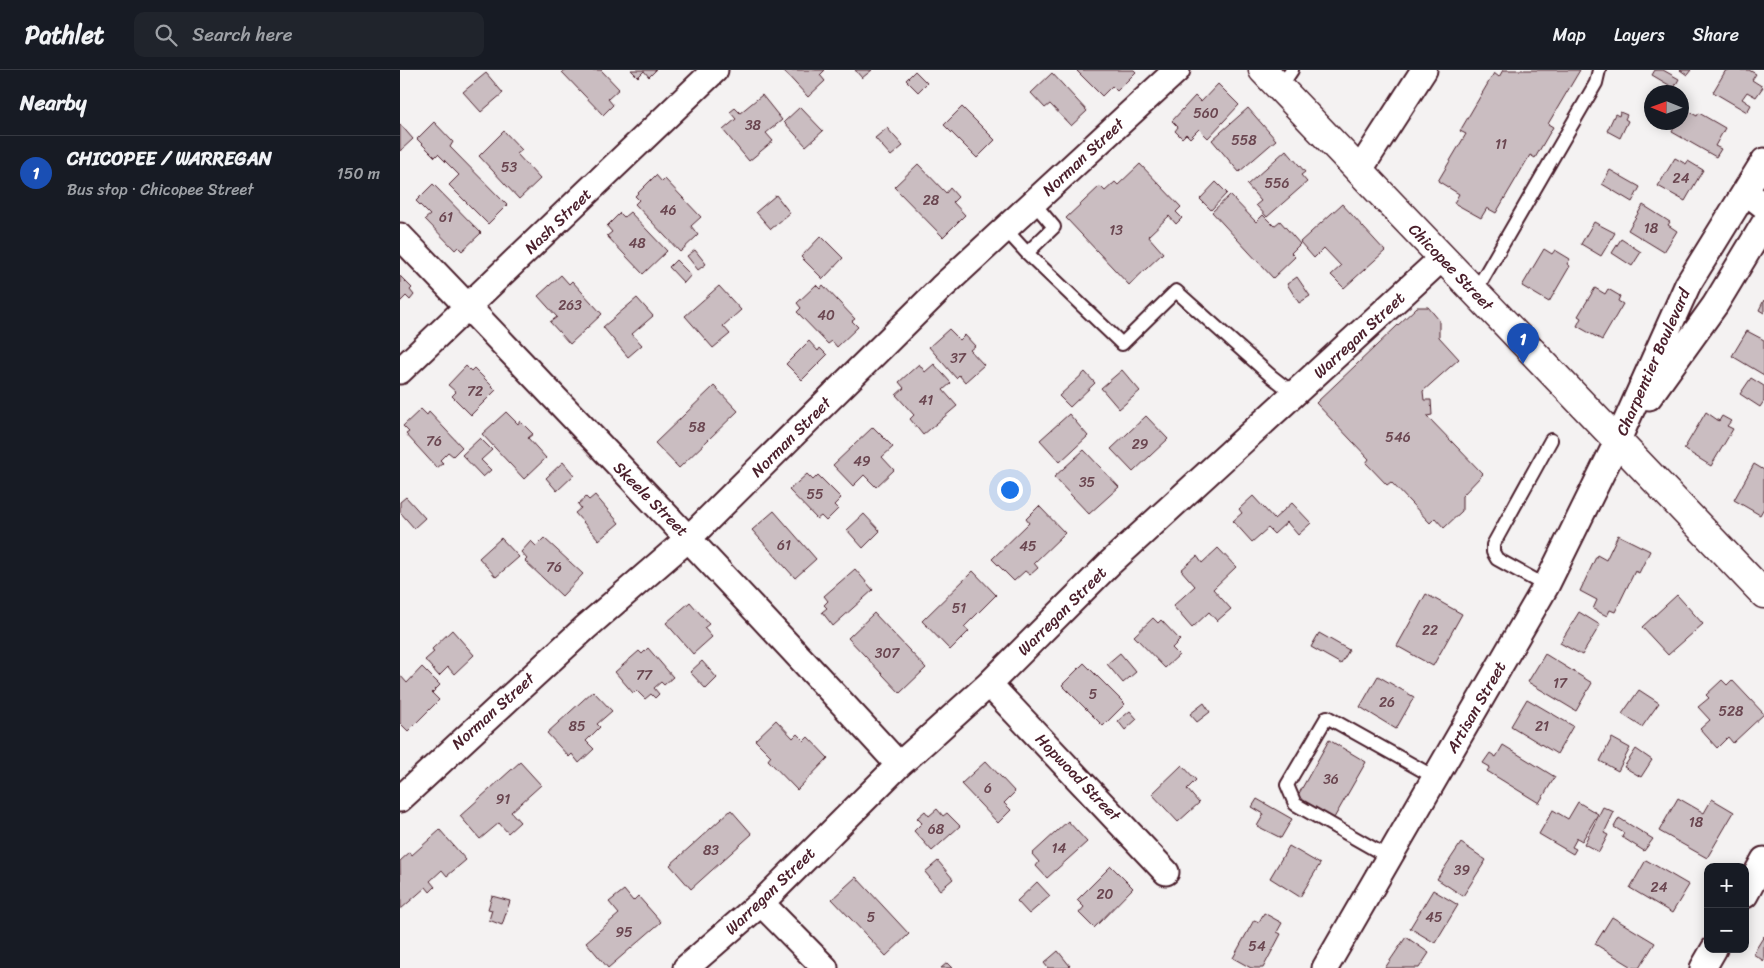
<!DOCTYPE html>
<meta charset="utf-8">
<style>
body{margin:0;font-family:Sriracha,sans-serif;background:#20242c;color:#f1f3f6}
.controls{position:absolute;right:15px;bottom:15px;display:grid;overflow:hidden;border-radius:10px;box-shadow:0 2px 12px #0003}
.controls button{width:45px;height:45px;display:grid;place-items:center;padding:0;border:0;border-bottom:1px solid #363941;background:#171b24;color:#f1f3f6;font:25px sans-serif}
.compass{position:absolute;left:1244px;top:15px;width:45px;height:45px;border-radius:50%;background:#171b24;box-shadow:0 2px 12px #0003;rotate:271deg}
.you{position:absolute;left:609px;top:419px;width:18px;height:18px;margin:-12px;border:4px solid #fff;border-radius:50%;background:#1a73e8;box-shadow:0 0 0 8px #1a73e833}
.badge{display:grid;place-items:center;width:32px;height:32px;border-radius:50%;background:#b45309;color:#fff;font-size:16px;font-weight:700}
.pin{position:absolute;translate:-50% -41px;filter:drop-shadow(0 1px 2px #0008)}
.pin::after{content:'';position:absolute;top:26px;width:18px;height:15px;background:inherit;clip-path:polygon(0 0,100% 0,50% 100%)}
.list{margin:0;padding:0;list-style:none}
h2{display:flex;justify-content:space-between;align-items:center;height:65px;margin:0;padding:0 20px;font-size:21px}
h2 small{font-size:16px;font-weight:400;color:#9ea1a6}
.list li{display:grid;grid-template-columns:32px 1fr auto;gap:15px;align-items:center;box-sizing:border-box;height:75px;padding:0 20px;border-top:1px solid #363941}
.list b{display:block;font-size:19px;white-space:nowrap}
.list p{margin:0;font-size:16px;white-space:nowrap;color:#9ea1a6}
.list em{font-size:16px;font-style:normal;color:#9ea1a6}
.icon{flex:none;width:28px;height:28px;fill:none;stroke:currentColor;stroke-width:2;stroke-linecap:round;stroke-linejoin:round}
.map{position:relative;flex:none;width:1364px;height:898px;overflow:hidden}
header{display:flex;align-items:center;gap:30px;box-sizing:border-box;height:70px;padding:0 25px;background:#171b24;border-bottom:1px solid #363941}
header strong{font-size:24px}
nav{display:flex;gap:28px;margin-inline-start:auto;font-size:18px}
.search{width:350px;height:45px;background:#20242c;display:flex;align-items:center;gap:12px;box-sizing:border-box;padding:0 18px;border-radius:10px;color:#9ea1a6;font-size:19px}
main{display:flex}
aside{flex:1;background:#171b24}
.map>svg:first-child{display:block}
</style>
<header>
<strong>Pathlet</strong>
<div class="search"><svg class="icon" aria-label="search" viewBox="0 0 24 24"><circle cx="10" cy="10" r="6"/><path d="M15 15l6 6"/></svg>Search here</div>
<nav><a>Map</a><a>Layers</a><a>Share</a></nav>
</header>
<main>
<aside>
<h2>Nearby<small></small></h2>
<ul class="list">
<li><span class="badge" style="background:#1a4fb4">1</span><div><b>CHICOPEE / WARREGAN</b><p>Bus stop · Chicopee Street</p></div><em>150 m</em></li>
</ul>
</aside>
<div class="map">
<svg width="1364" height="898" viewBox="0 0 1364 898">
<rect width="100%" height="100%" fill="#f4f2f2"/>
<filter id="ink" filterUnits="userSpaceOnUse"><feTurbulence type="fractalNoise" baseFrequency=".02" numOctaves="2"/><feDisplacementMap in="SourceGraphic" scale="10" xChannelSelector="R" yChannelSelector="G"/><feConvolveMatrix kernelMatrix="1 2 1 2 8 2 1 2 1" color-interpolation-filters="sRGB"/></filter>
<g filter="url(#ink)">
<path fill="#cabdc1" stroke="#4a1f2b" d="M165,0H201L219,19L208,29L213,35L203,45L162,2Z
M231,0H256L249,7L244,1L238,7Z
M383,0H425L420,5L425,11L408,27Z
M455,0H472L462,8Z
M678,0H734L736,2L717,21L712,16L702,26L677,1Z
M1103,0H1180L1148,54L1153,57L1135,88L1130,85L1096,143L1087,138L1081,148L1054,133L1059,124L1038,111L1066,64L1060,61L1094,3L1099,7Z
M1255,0H1263L1279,9L1274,18L1252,5Z
M1280,0H1291L1287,5Z
M1326,0H1349L1356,4L1352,10L1363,17L1356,27L1347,22L1342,29L1351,35L1347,42L1313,22Z
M515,1L527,13L518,22L506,10Z
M86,3L103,23L81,42L63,22Z
M652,3L687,41L671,56L650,34L645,38L631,23Z
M818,14L839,35L808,68L799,59L790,68L786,64L782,68L775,61L778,57L772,51L795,26L801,32Z
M362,25L382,50L366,63L373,71L349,91L323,60L336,49L330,42L335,38L340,43Z
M400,37L423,61L406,76L384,52Z
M562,37L595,70L577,88L544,55Z
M848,38L876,70L839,102L812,70Z
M1284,39L1297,46L1299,43L1325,58L1315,76L1321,79L1316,87L1272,62L1277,52H1282Z
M1220,42L1227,45L1225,49L1228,51L1220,68L1207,61L1215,44L1219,46Z
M34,52L53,72L50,77L107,135L88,154L49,115L59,105L38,84L35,87L17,69Z
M0,54L13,69L0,81Z
M487,58L503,76L491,86L475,68Z
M104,61L122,80L117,84L140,109L119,129L79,86Z
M886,80L905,102L901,105L907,112L867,147L856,135L861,131L847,115Z
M1275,88L1286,94L1288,91L1303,100L1285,131L1258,116Z
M518,94L546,123L550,118L558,127L553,132L565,145L543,167L494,117Z
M740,94L781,137L776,142L782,148L776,154L769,146L748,166L763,183L729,215L666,148L700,116L705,121L715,112L718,115Z
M1210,100L1240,117L1232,132L1202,114Z
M256,105L262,112L265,109L301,147L291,156L298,165L280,182L235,134L239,130L235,126Z
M816,112L827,123L811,140L800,129Z
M33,114L81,163L62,181L58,177L55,180L25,149L30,145L16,131Z
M376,125L390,143L371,159L356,142Z
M830,125L856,152L863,145L874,156L880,151L900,174L891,183L895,187L873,208L812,142Z
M942,134L985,181L944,218L931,205L941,196L924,178L914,188L900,172Z
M1243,135L1270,152L1268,155L1277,161L1264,182L1228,160Z
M230,142L267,181L243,204L207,166L212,162L207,156L220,143L224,147Z
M1194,152L1215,163L1201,186L1181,174Z
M421,166L443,188L423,209L401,187Z
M1221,169L1241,182L1232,196L1212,183Z
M1144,179L1152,184L1155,180L1170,189L1167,194L1170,196L1149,232L1122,216Z
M295,180L306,194L298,200L287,186Z
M276,190L291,205L284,213L269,197Z
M161,205L169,214L172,211L202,244L170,274L150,252L157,247L138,226Z
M0,206L12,218L10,220L14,225L10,230L6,226L0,232Z
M897,207L910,226L899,233L887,214Z
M416,215L420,219L423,215L455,249L452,251L458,257L437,277L432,271L428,274L397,242L401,238L397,233Z
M319,216L341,240L323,256L330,264L313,278L285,246Z
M1195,218L1205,224L1208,219L1220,226L1218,231L1223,234L1202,270L1177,256L1181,248L1178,246Z
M237,228L253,246L232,264L242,275L228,287L203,257Z
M1364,230V243L1359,240Z
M1017,237H1028L1039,250V267L1059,289L1023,321L1024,330H1031L1032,345L1027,346L1083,404L1062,426V441L1044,458L1035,448L1030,453L991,412L987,415L966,393L969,389L916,333Z
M549,259L560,270L565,265L575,276L570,280L584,295L565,312L559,305L556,308L529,277Z
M1347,261L1364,270V305L1332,286Z
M409,271L418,281L420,278L427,285L402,310L386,294Z
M519,294L525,302L534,294L551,313L543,320L557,336L523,365L510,349L514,345L496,325L504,318L499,312Z
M66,296L71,301L74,298L96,320L71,345L52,326L56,322L48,315Z
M722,300L740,321L719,339L701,318Z
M685,302L695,313L670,337L659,326Z
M1351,308L1364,316V331L1360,337L1340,324Z
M314,316L338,341L279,398L255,373Z
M21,339L27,345L29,342L62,377L53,386L48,382L40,390L43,393L37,398L6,364L9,362L3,356Z
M106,342L118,354L120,351L133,364L128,368L146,388L124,409L82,364Z
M1306,342L1319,351L1322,346L1331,351L1327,356L1333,359L1311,396L1284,379Z
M669,344L688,366L660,392L640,370Z
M746,346L768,369L733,402L711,379Z
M473,357L493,377L482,387L494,400L476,417L464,405L453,416L433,395Z
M80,368L92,380L81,390L91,400L83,407L62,385Z
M684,380L719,417L689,444L654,407Z
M163,392L174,405L157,421L146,408Z
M1354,394L1364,400V438L1360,445L1334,430Z
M407,404L413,410L418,405L441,428L434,435L438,439L426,451L421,446L417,449L389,420Z
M195,425L219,453L199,470L175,443L181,438L178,434L186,427L189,430Z
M853,426L874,449L892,433L911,453L898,465L887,452L874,464L868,458L852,472L833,451L842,443L839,439Z
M6,427L25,448L14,458L0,442V432Z
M639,436L665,463L634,493L638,498L630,505L625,501L614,511L592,489L629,453L626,449Z
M374,441L416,489L395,508L352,460Z
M464,444L480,461L463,478L447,460Z
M1218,465L1250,481L1239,503L1235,501L1215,542L1210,540L1207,546L1193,539L1197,530L1180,521L1197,485L1206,490Z
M101,468L119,487L96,507L79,488Z
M144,468L183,504L162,526L125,491L127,489L121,482L131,471L136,476Z
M818,478L836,497L813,519L831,539L817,551L809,542L792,558L773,536L795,516L781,500L797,486L802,493Z
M455,499L473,520L433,556L422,542L427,538L424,535L428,531L424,526Z
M573,501L596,525L564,557L569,561L550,580L522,551Z
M1026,524L1062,544L1033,596L997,576Z
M1277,525L1303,554L1268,585L1242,557Z
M290,532L309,554L304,558L312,567L293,584L266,553Z
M1179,542L1200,555L1182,585L1160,573Z
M474,543L526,598L500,623L448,568Z
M753,548L758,553L761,550L780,570L772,578L779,585L765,598L734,566Z
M52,560L74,585L54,604L48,597L39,606L25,590L34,582L32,579Z
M919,563L949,580L941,594L911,577Z
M248,578L273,607L264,615L261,612L254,618L259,624L255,628L251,624L245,629L236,620L233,623L215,602L239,581L242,584Z
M720,583L736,602L723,613L707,594Z
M1145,584L1192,613L1176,641L1128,612Z
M302,591L317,608L306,619L290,602Z
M684,593L725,634L703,656L662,615Z
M22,597L40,615L32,623L39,630L8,661L0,653V605L7,613Z
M978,606L1014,627L996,659L960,637Z
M1322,610L1327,615L1332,610L1364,644L1333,673L1328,667L1317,678L1300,659L1310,650L1298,637L1309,628L1306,625Z
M1239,620L1259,633L1242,657L1222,644Z
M193,621L212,641L197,654L200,657L186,671L194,679L179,693L172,684L169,687L147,663Z
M1127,629L1173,656L1157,684L1111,656Z
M804,633L810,642L797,652L790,644Z
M730,641L737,649L725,660L718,651Z
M376,650L393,668L397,664L404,671L408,667L428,688L397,720L368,690L371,686L355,670Z
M1212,668L1230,678L1218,701L1200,691Z
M929,670L966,692L934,748L897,727Z
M1103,675L1155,707L1139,733L1087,701L1090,697L1083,693L1090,683L1096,687Z
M1236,679L1252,690L1241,707L1224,697Z
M586,691L615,722L604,733L611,740L598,753L561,714Z
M120,692L141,715L111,742L120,752L108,763L99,753L80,769L60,746Z
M782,695L796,710L787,719L799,733L778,752L752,724Z
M1278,728L1304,743L1312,729L1334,742L1307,788L1259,761Z
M857,729L892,749L881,768L857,756L864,744L852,737Z
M1178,732L1198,744L1182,771L1177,768L1172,777L1176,779L1173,784L1139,764L1153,740L1168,749Z
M1203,737L1214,742L1204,763L1208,765L1199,782L1184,774Z
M537,739L543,746L547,743L560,756L532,781L514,761L522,753L517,748L525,741L529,746Z
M331,740L352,764L291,819L270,795Z
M1219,748L1253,769L1244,781L1222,767L1224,763L1214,757Z
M668,751L687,772L647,808L636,796L639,792L632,784Z
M40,760L66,790L47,806L42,800L30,811L35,817L30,822L26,817L1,839L0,791L10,782L12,785Z
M1061,773L1086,790L1063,826L1037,809Z
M889,776L920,794L900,827L870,808Z
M1246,790L1289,815L1272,843L1230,818Z
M538,791L553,809L540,820L525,802Z
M711,796L733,818L694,858L679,843L684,837L677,830Z
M456,807L509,864L486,886L432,829Z
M637,812L650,826L629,844L617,831Z
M224,820L233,831L238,826L261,852L208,898L186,872L219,844L209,832Z
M1033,820L1058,835L1035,873L1010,858Z
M92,826L110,831L102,855L89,850L92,840L88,839Z
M864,843L882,853L877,862L881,864L863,898H851L833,888L854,850L859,852Z
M1212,847L1255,873L1239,898H1234L1195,874Z
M1364,866V891L1353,884Z
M1006,867L1029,883L1019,898H985Z
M658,881L670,896L668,898H648L644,893Z
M547,893L552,898H541Z"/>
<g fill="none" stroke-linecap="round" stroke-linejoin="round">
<g stroke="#4a1f2b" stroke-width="16">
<path id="service" d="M880,18L892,0
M605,159L627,183L722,274L776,221L871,306L894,324
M627,183L654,157L633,132
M1075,222L1196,13L1199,0
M1146,516L1097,489L1093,482V475L1151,370
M990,788L895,734L887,715L927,647L1036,708"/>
</g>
<g stroke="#4a1f2b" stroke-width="29">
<path id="minor" d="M959,101L1024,0
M1346,122L1364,136
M0,166C168,341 335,516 499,695
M0,301L315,0
M1249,327L1315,235L1364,154
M589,614L766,802
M0,729L185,558L289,468L541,218L777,0
M1345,825L1364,790
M361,833L425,898
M286,898L361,833L499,695L589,614L710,493L1042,188
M925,898L1146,516L1217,372L1288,214L1364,91
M1303,898L1314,879"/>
</g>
<g stroke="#4a1f2b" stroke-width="31">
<path id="secondary" d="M863,0L1364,524"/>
</g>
<use href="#service" stroke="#fff" stroke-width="12"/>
<use href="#minor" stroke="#fff" stroke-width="25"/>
<use href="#secondary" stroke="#fff" stroke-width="28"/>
</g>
</g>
<g text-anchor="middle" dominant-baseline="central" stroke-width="4" stroke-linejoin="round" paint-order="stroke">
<g font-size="14" fill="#6a4650">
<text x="806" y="43">560</text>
<text x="353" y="55">38</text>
<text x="844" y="70">558</text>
<text x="1101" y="74">11</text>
<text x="109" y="97">53</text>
<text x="1281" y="108">24</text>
<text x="877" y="113">556</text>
<text x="531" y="130">28</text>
<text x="268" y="140">46</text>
<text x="46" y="147">61</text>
<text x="1251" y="158">18</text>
<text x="716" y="160">13</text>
<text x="237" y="173">48</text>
<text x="170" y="235">263</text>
<text x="426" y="245">40</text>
<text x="558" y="288">37</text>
<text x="75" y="321">72</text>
<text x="526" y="330">41</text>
<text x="297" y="357">58</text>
<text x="998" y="367">546</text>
<text x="34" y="371">76</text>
<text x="740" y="374">29</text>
<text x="462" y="391">49</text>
<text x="687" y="412">35</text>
<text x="415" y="424">55</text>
<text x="384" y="475">61</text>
<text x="628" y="476">45</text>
<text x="154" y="497">76</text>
<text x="559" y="538">51</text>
<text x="1030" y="560">22</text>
<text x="487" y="583">307</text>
<text x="244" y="605">77</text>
<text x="1160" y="613">17</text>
<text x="693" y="624">5</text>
<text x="987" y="632">26</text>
<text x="1331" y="641">528</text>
<text x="177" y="656">85</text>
<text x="1142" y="656">21</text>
<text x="931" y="709">36</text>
<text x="588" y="718">6</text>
<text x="103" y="729">91</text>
<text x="1296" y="752">18</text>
<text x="536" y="759">68</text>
<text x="659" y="778">14</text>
<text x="311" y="780">83</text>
<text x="1062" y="800">39</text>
<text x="1259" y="817">24</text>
<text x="705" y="824">20</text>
<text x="471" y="847">5</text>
<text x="1034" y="847">45</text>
<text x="224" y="862">95</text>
<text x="857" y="876">54</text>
</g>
<g font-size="16" fill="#4a1f2b" stroke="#fff">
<text transform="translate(683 87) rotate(-43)">Norman Street</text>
<text transform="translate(158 151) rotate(-44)">Nash Street</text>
<text transform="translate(1051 197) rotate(46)">Chicopee Street</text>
<text transform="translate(959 265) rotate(-43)">Warregan Street</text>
<text transform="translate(1253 292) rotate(-66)">Charpentier Boulevard</text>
<text transform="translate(391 367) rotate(-45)">Norman Street</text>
<text transform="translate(251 429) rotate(45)">Skeele Street</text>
<text transform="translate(662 541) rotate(-45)">Warregan Street</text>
<text transform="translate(1076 637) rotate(-60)">Artisan Street</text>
<text transform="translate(93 641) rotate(-42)">Norman Street</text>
<text transform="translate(678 707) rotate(46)">Hopwood Street</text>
<text transform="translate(370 821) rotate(-44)">Warregan Street</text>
</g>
</g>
</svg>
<div class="controls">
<button>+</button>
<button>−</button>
</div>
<svg class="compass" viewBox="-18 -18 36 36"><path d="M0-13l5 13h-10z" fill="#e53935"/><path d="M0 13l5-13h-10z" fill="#9ea1a6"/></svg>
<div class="you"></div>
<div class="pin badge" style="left:1123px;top:294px;background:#1a4fb4">1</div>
</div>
</main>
